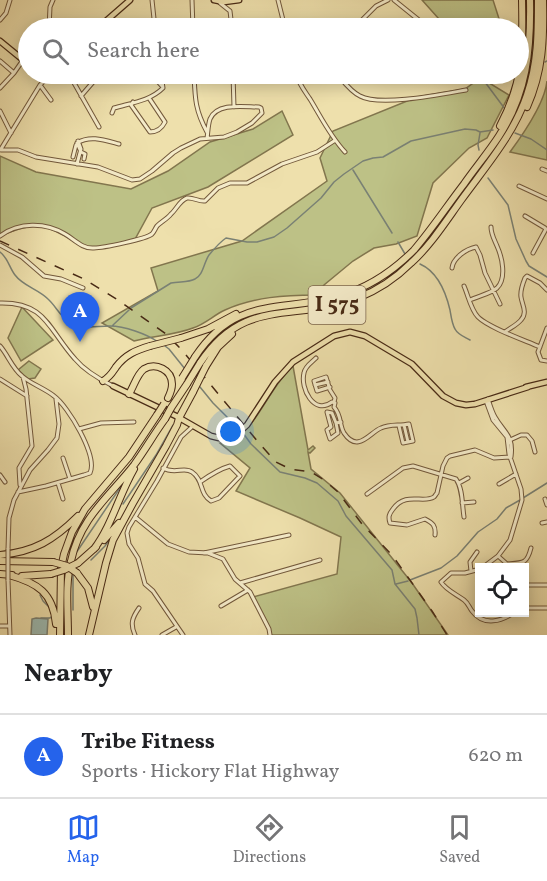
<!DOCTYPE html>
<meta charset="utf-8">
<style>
body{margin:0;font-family:Vollkorn,serif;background:#f2f2f2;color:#202124}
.controls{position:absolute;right:18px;bottom:18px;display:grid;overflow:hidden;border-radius:0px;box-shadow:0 3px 15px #0003}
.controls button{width:54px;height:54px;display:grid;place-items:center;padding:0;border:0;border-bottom:2px solid #e0e0e0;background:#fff;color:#202124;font:30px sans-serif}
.you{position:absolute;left:231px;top:432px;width:21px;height:21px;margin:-15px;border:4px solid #fff;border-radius:50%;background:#1a73e8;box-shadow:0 0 0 9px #1a73e833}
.badge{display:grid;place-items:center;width:39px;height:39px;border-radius:50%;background:#2563eb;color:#fff;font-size:20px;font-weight:700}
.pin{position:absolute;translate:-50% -50px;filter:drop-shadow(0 2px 3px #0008)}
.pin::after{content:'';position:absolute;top:32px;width:21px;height:18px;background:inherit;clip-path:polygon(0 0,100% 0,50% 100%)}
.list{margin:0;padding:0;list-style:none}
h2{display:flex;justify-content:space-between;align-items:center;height:78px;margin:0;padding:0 24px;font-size:26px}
h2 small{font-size:20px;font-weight:400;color:#757577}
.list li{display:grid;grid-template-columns:39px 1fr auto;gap:18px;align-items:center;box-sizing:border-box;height:84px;padding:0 24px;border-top:2px solid #e0e0e0}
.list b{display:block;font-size:22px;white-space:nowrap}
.list p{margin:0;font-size:20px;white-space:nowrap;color:#757577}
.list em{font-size:20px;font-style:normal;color:#757577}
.icon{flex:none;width:33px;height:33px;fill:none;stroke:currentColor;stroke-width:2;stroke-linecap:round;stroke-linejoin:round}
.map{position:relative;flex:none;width:547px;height:635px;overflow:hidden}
.search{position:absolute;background:#fff;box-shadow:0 3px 15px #0003;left:18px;right:18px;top:18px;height:66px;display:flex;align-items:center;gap:15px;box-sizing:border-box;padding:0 21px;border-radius:33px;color:#757577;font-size:22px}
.sheet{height:162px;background:#fff}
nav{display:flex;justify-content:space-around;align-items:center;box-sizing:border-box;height:84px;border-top:2px solid #e0e0e0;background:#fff;font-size:16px;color:#757577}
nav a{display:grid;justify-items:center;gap:3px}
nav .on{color:#2563eb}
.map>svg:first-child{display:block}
</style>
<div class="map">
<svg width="547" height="635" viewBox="0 0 547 635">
<rect width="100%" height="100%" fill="#eee0ac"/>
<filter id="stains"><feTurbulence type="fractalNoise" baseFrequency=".00333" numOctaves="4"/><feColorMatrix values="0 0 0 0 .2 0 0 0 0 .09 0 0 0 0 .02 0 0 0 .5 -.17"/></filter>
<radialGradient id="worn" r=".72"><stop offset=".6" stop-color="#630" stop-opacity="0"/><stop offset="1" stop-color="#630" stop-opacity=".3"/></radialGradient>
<path fill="#bdc186" stroke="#82764e" stroke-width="1.5" d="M422,0H493L502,28H447Z
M477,74H480L481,78L509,95L487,138L469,148L433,183L417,236L396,244L374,248L353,261L324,285L316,295C285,295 254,297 225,310C214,315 205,324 193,328C175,335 153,336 134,341L102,323L158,291L151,268L242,241L327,181L320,158L333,131L417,97L465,89L480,78Z
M547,81V160L510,152C524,133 545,103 547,81Z
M282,111L293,135L208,187L152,208L134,241C125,243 96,251 88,249C81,248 73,240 67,237C41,221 27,225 0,236V156L36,172L131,189L168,171L210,142L253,129Z
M22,307L53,340L21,361L8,338Z
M29,361L41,369L35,378L28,379L18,370Z
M293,366L308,450L313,446L315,448L310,453L308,452L311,469L340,493L412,583L448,635H270V632L253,597L337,574L341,537L300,518L236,491L250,468L220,443C224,442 229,441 234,439C257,427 271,385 293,366Z"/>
<path fill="#9cbbb3" stroke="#7a8174" stroke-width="1.5" d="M36,618L48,619L47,635H31L32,619Z"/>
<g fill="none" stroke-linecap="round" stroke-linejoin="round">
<path stroke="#7a8174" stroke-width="1.5" d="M545,62L547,61
M479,74L505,109
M515,133L531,139L547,150
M479,150L478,145L480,133
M353,170L392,233
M488,178L508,205L516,239L526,261L529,266L547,277
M398,242L405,254
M0,252C8,258 9,267 15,275C23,286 38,289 48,299C56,306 60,317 70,322C86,330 94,326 110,326C124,326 147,334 158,342
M420,264C438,272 446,293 450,310C451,316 452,324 455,329C458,335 465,337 470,340
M131,308L171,283C179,281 188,283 195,279C203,276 204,262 209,255C214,249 220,242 226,238L247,242H257L274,237L287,228L321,198L334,182L344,174L363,161L373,158L383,157L411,141L465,129L476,130L480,132L493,130
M113,325L129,310
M165,346L169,349L185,369
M200,387L213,403L239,429
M243,433L251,444L280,472L305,478L317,483L338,501L346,516L392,570L395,584L415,609L417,618L419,635
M523,498L547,483
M123,504L156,455L173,425
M76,553L124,482
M91,560L105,546L112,536
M410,580L441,568L457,556L478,532L497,519L506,508L520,500
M396,584L408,581
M40,595L43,601L49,607
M73,610V572
M41,618H50L51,617"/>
<g stroke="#72583b" stroke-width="5">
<path id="minor" d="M152,0L155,28
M192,0L193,28
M278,0L285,28
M394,0L420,21L427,28
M220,3L230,11L232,28
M0,20L6,13L10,0
M49,28L50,7L53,0
M354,28L376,6L388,0
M0,61L14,73
M69,74L99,127
M151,74L162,86
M194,74C195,98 195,110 207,132
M233,74L234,107
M296,74C299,84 304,90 310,99C321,117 330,136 345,152
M337,74C343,81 351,92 360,96C380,107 443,94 466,90
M40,85L51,100
M0,88L14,73L23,60
M81,96L100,74
M133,102L131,105L150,132C157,132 162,128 165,122L149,98
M0,111L11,133
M112,113L114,108C131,103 150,101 163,88L161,74
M77,143C90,135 104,140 119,144
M77,143L81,152L85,154L84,159
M1,149L40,85L46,79
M1,150H18L36,157L98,167L132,180L140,179L152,171L173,153L181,148L200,139L224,137L237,132L252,123L262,113L261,108L259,107C245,107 217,102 210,119C208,125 208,132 207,138
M73,157L76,145
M77,164L81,149L78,141
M542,169L547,171
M519,186L547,199
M525,216L545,228
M0,236C19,222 45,222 65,234C74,239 82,249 94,248C103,248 146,239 152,234C154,232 155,229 157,226C161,222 167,219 171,214C176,210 180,200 187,198C193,197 199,202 205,201L218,188L230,183H247L282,164L317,152L334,141
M0,245L22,257L44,276L61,279L83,288
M533,253L546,229
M452,268C453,258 466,249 476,247L480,255L485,273L500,304
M464,286C468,295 471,310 478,317C489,328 524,340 540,347
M470,300C478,296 490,294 497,288C507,278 502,257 497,246C494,239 491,234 491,227
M0,303C46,302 48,329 75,359C85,371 99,379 113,386
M547,328L538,352L541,360L547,361
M505,332C510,328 517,325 521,320C528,312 522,305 521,297C520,291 523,283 525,278L527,276L540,283L547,290
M0,346C8,355 12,368 22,376C31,384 44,388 54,396C68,406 98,456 90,473L84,475L46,486L18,492
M316,358C311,363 305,366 304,373C300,388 314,416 332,402L335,403L334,407C342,416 339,425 344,433C358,454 370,432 381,428C390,424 399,426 409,424L413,441L403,443L399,426
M0,379L27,396
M315,385L328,382
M330,387L317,391L314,381L326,377L330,390L335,398L334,402
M488,399C490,405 492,412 495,417C504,433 514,435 511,457
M336,423L332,413L327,412L331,427L327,430L330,439L338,433L336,423L341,422
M404,425L408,442
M79,429L101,423L134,422
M510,440L521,435H527L532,441L535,452
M63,458L70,479
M163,468C175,475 184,466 192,472C204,480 199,494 211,501L219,498L240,476L230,466C219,469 210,475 200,482
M0,475L5,482
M58,483L63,499
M459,483L468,478
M499,484L516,474
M20,485L19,468L32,446L26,389L23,377
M367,494L403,468L413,466L456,479C463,489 462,505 464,517
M545,499L547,505
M462,503L474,502
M135,517L168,544L189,552L208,553L223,559L235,579L250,592L269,629L270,635
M542,523L547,522
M435,535C436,526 433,523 425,519L407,525L390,523C388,517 389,514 393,509C406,491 423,504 434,497C435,496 436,494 437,493L443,466L447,458L450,456L475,450L494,458L511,457
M8,549L9,518L14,500L30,470L48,450L57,438L59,424L56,399
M204,553L289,535
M498,556L507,564C523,563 527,564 531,548
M482,568L498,556L510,540L522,500L521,489L509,454L507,437L493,420L486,401
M480,569L465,573H451L441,582C446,590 456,594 464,600C468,603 469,607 472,611C484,627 502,621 515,612
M471,571L470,562L477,552
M8,580L10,635
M240,583L320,560
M524,585H547
M221,606L248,590
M524,608H547
M0,626H9
M135,635C130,624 132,618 139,608
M162,635L176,627
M183,635L153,591L145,584L138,558L129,544L127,533L129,527L157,481L181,437L193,426"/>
</g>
<g stroke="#482a15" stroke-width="7">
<path id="major" d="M214,0L224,2L239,0
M98,28L130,0
M0,41L28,64
M39,74C49,82 56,82 67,74
M113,386L176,416L211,436L219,438H227L237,434L247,425L275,382L293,362L334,336L350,332L365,336L412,364L443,396L456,403L466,405L475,404L528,387
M526,387L547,382"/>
</g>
<g stroke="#482a15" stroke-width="8">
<path id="highway" d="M527,107C543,71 544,39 543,0
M500,126C524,81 523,49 522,0
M181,338L208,329L236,314
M195,357C236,295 280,313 339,296C368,288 393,271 414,250C432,229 447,206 464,184C475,168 488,153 499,136C527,93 531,50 530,0
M200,363C245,295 295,323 358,298C378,290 396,278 411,263C431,245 446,221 462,199C486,166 514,134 527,95C538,63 538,33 538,0
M206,366L218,347L232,334
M103,381C110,377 112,373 116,367C125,355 136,350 150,346
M129,394C134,386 137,374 144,369C156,362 172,370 172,384C172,389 170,394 168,398
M171,408L187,384
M104,540L119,523
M94,549C112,525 119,495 134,469
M0,555C34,552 54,540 78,516
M0,561L53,562
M78,563L96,547
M77,573L88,588L93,607
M0,574L12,575
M9,575C38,583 53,593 56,624
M22,576L51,574
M60,635L61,568L64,554L72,532L85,509L129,457L157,415
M68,635C68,610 65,585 71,561C80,518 109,497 134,465C145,450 154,434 165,419
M89,635L106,563L113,540L133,503L166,446L177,425L179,418L193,392"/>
</g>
<use href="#minor" stroke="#f4ebc9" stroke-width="3"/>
<use href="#major" stroke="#eee0ac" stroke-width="4.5"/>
<use href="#highway" stroke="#eee0ac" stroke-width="6"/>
<path stroke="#482a15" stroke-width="1.5" stroke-dasharray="10 10" stroke-linecap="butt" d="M0,241L84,279L118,300L166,334L181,349L259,443L276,462L290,469L311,472L324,480L338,492L362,524L392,555L432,611L447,635"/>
<g stroke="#72583b" stroke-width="5" stroke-linecap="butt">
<path id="minor-bridge" d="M8,549V580"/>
</g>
<g stroke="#482a15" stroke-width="8" stroke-linecap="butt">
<path id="highway-bridge" d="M150,346L181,338
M182,378L195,357
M187,384L200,363
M193,392L206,366
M157,415L164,404
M165,419L171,408
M53,562L67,566L77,573
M51,574L64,570L78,563"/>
</g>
<use href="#minor-bridge" stroke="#f4ebc9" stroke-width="3"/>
<use href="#highway-bridge" stroke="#eee0ac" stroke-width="6"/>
</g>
<g text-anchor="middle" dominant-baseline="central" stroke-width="4.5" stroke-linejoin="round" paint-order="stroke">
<rect fill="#f4ebc9" stroke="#7c644b" stroke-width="1.5" x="308.5" y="286" width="57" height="38" rx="4.5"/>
<g font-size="22" font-weight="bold" fill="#482a15">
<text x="337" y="305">I 575</text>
</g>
</g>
<rect width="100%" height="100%" filter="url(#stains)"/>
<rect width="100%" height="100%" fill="url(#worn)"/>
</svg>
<div class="controls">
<button><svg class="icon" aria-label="locate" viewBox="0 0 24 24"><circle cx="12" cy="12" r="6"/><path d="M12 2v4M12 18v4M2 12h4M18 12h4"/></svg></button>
</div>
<div class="you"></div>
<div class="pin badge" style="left:80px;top:342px">A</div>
<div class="search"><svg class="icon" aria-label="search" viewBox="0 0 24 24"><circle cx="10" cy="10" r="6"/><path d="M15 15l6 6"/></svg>Search here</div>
</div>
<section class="sheet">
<h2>Nearby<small></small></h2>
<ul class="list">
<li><span class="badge">A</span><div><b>Tribe Fitness</b><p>Sports · Hickory Flat Highway</p></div><em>620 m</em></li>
</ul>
</section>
<nav>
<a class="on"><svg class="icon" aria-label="map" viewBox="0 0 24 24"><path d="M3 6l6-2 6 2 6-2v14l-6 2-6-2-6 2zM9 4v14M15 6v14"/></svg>Map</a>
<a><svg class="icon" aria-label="directions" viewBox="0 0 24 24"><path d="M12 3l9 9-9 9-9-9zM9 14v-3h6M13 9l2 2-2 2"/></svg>Directions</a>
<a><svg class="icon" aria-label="saved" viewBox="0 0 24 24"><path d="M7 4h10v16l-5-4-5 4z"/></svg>Saved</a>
</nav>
